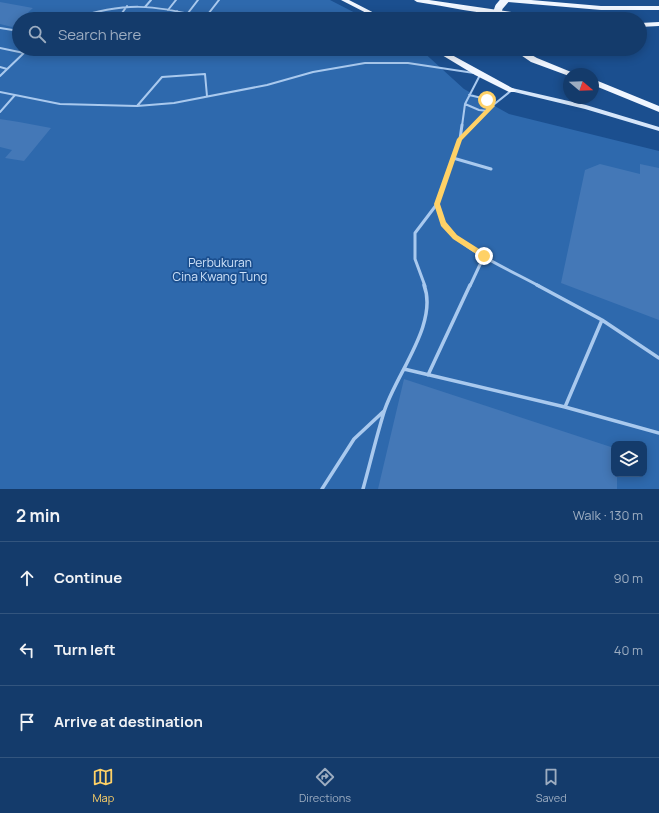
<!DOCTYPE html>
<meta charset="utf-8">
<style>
body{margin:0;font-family:Manrope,sans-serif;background:#1d4271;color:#f1f3f6}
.controls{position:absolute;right:12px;bottom:12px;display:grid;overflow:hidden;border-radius:8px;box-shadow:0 2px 10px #0003}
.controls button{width:36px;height:36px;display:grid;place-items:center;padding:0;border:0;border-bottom:1px solid #33557e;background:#143b6b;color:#f1f3f6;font:20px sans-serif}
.compass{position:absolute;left:563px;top:68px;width:36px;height:36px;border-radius:50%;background:#143b6b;box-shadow:0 2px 10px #0003;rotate:109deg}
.stop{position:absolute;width:12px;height:12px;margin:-9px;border:3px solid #ffd166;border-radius:50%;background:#fff}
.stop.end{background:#ffd166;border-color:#fff;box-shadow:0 1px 4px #0008}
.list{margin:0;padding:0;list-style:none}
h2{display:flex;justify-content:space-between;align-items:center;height:52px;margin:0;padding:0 16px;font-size:17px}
h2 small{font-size:13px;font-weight:400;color:#9dadc1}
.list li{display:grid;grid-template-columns:26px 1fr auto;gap:12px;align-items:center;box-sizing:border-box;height:72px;padding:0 16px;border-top:1px solid #33557e}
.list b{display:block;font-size:15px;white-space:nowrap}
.list em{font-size:13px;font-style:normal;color:#9dadc1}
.icon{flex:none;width:22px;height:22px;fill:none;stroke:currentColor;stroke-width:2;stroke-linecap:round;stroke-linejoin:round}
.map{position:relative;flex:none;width:659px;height:489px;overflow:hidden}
.search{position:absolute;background:#143b6b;box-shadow:0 2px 10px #0003;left:12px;right:12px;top:12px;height:44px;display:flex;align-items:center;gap:10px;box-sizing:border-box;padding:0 14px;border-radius:22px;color:#9dadc1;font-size:15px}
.sheet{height:268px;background:#143b6b}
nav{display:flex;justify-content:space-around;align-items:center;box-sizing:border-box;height:56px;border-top:1px solid #33557e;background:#143b6b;font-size:11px;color:#9dadc1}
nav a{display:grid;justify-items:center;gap:2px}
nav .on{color:#ffd166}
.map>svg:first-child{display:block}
</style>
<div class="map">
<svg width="659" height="489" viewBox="0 0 659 489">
<rect width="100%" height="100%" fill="#1b4f8f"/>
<path fill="#2e69ad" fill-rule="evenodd" d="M0,0H330L367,19H19V49H420L464,89L509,114L659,151V489H0ZM614,444H644V474H614Z"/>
<path fill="#4478b7" d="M0,2L33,8L12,27L0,24Z
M0,119L19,122L51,128L24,161L5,158L12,150L0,147Z
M600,164L640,174V164L659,168V320L561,283L585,170Z
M404,379L614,448V474H617V489H378Z"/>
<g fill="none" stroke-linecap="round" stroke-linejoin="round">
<path stroke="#a9c9ee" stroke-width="2" d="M145,7L151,0
M168,10L176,0
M188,13L198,0
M72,19C124,2 153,4 205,18L219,0
M122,19V13L127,6
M172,19L177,11
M0,28L19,31
M0,48L24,53
M0,67L7,69
M0,76L28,49
M0,92L60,104L137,106L174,103L267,85L313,72L365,63H408L474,73
M469,95L482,98L492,106
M465,104L479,110L488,111
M137,106L162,77L205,74L207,96
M0,112L15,95
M462,126L465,104L480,75
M473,126L492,106L512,90"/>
<path stroke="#a9c9ee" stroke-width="3" d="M460,139L474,125
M453,158L491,169
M437,204C439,210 441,218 444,224C458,248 514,272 539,286
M425,286L415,259V233L437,204L460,139L462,125
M470,286L484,256"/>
<path stroke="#a9c9ee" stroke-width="3.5" d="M537,285L602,320L659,358
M404,369L565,407L659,433
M428,375L470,285
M565,407L602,320
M322,489L354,439L384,411
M363,489C370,464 376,438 384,412C395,375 439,324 424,285"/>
<path fill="#d6e6fa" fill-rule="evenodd" d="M512,88L586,105L659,127V131L585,109L510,91V89Z"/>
<path fill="#f0f6ff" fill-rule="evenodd" d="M341,0H349L386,19H378Z
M414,0H429L547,17L550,19C506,19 461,9 417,2Z
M505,0H531L601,6H659V10H601L508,2Z
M659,22V26L640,27V23Z
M432,49H441L516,90L515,92H509L475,75Z
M512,49H521L537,58L576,74H569V76L531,62Z
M593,79L659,106V112L593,85Z"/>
<path stroke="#f0f6ff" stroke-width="8" d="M495,19L499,7L505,0"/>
</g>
<path fill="#ffd166" d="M485,99H489L495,106L462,140L440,204L446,222L457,235L487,254V258L484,259L453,239L441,226L434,204L457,139L489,106Z"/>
<g text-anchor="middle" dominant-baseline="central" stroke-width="3.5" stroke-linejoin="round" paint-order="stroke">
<g font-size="12" fill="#cfe3fa" stroke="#1b4f8f">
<text x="220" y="262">Perbukuran<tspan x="220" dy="14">Cina Kwang Tung</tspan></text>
</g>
</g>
</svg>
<div class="controls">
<button><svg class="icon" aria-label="layers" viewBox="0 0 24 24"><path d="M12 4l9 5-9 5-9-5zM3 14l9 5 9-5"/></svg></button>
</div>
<svg class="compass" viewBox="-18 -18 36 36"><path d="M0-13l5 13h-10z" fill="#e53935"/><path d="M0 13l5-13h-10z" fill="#9dadc1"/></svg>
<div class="stop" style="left:487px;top:100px"></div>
<div class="stop end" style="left:484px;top:256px"></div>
<div class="search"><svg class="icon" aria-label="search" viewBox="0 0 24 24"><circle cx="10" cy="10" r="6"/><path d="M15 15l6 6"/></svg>Search here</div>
</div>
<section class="sheet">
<h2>2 min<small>Walk · 130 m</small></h2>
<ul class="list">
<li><svg class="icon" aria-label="ahead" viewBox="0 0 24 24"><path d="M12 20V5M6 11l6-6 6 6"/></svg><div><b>Continue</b></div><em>90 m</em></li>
<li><svg class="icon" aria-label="left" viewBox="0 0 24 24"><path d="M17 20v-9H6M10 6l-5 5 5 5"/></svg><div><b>Turn left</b></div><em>40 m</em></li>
<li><svg class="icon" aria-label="arrive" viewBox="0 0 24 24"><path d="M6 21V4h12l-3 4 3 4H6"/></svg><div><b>Arrive at destination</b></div></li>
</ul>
</section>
<nav>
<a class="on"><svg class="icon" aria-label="map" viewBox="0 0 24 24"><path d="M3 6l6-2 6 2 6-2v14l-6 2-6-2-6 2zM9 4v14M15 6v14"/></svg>Map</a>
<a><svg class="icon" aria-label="directions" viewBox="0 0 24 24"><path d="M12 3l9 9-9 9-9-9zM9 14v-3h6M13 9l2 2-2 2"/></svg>Directions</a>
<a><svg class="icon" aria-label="saved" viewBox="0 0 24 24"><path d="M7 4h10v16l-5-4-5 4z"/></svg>Saved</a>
</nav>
